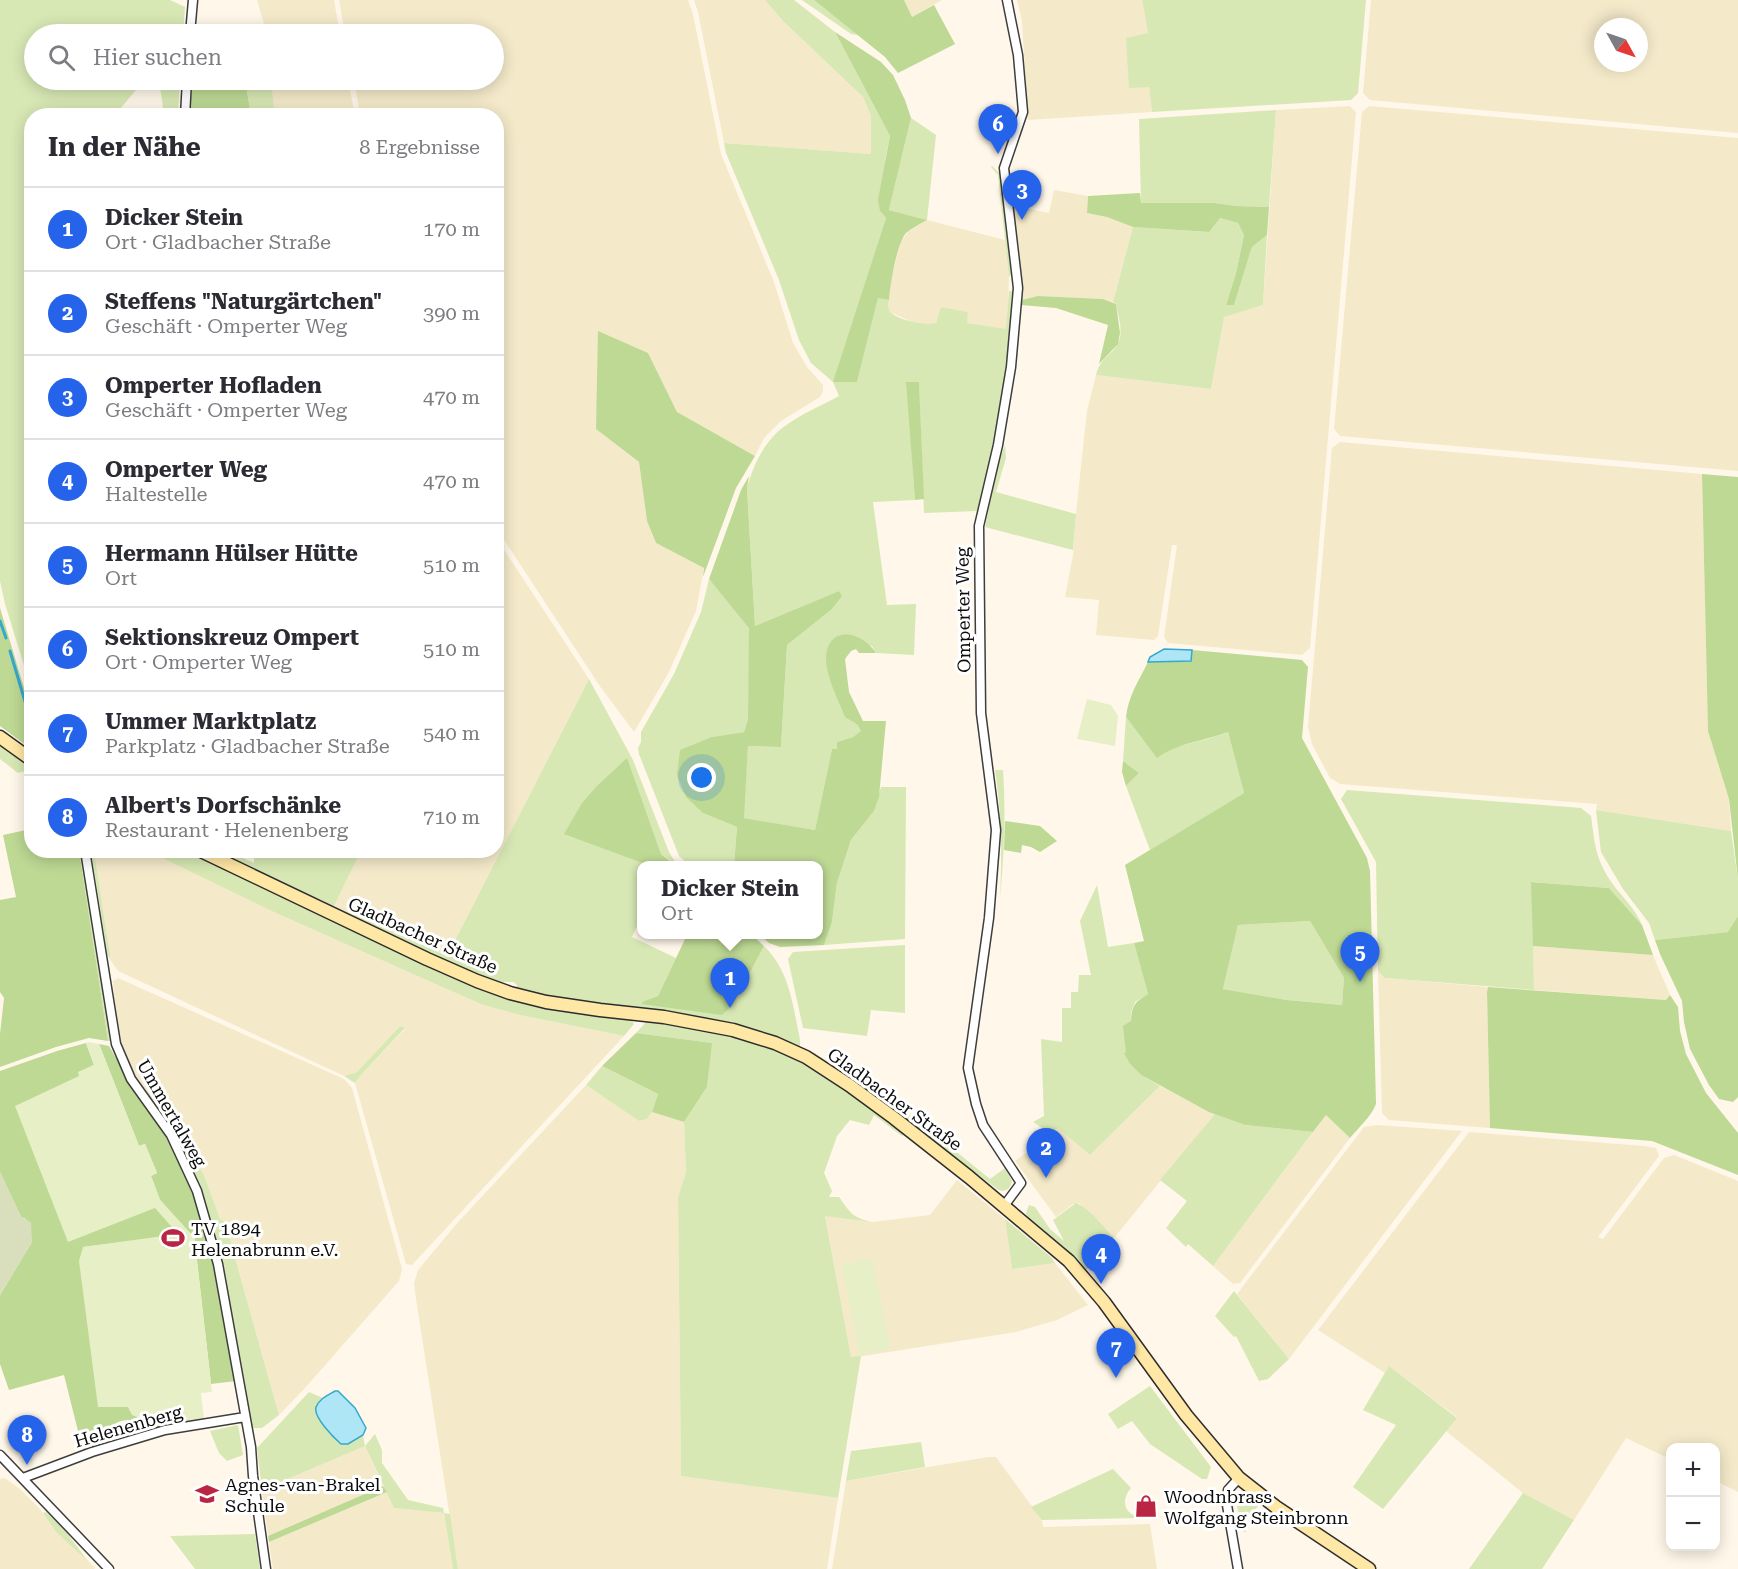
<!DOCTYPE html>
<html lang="de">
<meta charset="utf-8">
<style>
body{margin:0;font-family:"Roboto Serif",serif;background:#f7f7f7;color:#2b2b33}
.controls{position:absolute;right:18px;bottom:18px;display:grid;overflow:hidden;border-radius:12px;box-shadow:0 3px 15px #0003}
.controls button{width:54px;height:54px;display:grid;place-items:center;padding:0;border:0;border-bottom:2px solid #e1e1e2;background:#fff;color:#2b2b33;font:30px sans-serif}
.compass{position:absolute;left:1594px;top:18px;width:54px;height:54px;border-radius:50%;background:#fff;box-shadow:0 3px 15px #0003;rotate:130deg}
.you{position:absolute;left:702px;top:778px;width:21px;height:21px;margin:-15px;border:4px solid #fff;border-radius:50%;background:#1a73e8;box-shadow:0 0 0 9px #1a73e833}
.badge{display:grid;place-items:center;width:39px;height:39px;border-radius:50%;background:#2563eb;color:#fff;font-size:20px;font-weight:700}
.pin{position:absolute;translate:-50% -50px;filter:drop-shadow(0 2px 3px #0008)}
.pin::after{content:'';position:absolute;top:32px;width:21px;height:18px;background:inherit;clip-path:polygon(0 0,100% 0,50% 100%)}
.popup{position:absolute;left:637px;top:861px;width:186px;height:78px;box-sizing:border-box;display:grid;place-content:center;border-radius:12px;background:#fff;filter:drop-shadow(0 2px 4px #0005);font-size:20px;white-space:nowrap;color:#7c7c81}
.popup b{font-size:22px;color:#2b2b33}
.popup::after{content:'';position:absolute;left:50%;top:100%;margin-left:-12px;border:12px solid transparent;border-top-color:#fff}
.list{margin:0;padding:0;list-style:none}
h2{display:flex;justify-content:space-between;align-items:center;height:78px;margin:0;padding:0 24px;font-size:26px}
h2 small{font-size:20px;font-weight:400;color:#7c7c81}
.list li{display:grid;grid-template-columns:39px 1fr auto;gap:18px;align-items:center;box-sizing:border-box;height:84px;padding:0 24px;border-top:2px solid #e1e1e2}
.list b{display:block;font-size:22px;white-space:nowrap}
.list p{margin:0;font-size:20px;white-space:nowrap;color:#7c7c81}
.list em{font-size:20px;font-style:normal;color:#7c7c81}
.icon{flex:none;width:33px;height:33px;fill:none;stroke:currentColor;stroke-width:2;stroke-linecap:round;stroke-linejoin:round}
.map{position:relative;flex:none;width:1738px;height:1569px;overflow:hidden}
.search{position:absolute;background:#fff;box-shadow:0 3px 15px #0003;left:24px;top:24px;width:480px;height:66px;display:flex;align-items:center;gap:15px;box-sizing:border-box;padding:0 21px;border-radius:33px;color:#7c7c81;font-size:22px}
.panel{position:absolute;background:#fff;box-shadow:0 3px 15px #0003;left:24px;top:108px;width:480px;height:750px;border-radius:24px}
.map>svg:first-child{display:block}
</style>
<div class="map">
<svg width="1738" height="1569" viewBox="0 0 1738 1569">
<rect width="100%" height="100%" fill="#fff7e9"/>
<path fill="#f4eaca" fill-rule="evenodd" d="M257,0H334L340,34H267Z
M339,0H688L693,14L721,154L774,282L793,343L807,367L823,385V391L820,397L781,421L764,438L755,456L677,412L648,353L596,429L639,462L647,521L656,543L704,568L696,611L669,672L634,732L599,685L497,529L496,116L360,115L354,80H494V34H345Z
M694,0H765L783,21L863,97L871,116V154L724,143L698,12Z
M904,0H942L912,17Z
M1017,0H1142L1148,33L1129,87H1149L1152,112L1028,120L1022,21Z
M1371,0H1738V133L1370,100L1363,93ZM1603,27H1639V63H1603Z
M271,80H348L355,115H275Z
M1350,106L1356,112L1310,648L1302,655L1168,643L1164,637L1177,545H1172L1158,636L1154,640L1096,635L1099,600L1065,597L1073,555L1076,513L1087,411L1096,375L1211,389L1224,316L1263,305L1276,110Z
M1369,106L1738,138V471L1340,436L1334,429L1362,112Z
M1054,190L1088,196L1087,213L1107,217L1133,227L1113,302L1103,299L1039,296L1022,300V289L1014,206L1049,213Z
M927,220L1005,240L1009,277L1007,330L966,323L968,312L941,308L936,323L932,325L914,323L890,312L888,308L890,284L901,241L908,232Z
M1340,442L1702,474L1708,731L1729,799L1731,831L1596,810L1597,804L1340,784L1330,778L1312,744L1308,727L1332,448Z
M497,539L589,679L447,956L334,906L361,851L496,850Z
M94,851H148L483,1005L520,1015L624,1036L412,1265L406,1264L355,1083L360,1076L405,1029L400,1026L357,1072L344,1076L118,971L111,961Z
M1533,946L1653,955L1670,995L1666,1000L1534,990Z
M1378,971L1386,978L1488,987L1487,992L1490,1128L1389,1120L1382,1113Z
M118,978L344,1079L352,1088L402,1269L399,1281L305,1388L279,1415L225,1222L220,1219L204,1175L183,1142L178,1139L127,1062L120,1042L116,1023L113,981Z
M586,1085L639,1121L647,1119L652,1112L684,1122L686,1172L678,1197L681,1476L838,1498L827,1569H458L416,1299L414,1283L418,1270L459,1221Z
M1160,1086L1215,1114L1114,1238L1079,1203L1073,1204L1056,1217L1015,1161L1051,1134L1058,1127L1090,1155Z
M1326,1115L1350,1138L1240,1283L1233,1284L1213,1266Z
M1377,1125L1462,1131L1289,1359L1237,1294L1364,1127Z
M1469,1132L1644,1146L1656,1148L1659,1156L1598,1237L1603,1239L1664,1158L1674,1155L1738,1181V1492L1716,1481V1448H1670V1459L1626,1438L1574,1520L1523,1493L1446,1431L1457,1417L1389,1366L1385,1373L1318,1330Z
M957,1180L1005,1219L1012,1269L1055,1263L1088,1305L1057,1320L1016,1332L851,1358L825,1215L872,1222L930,1215Z
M365,1446L383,1486L268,1536L262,1490Z
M988,1457H996L1042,1520L1043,1527L1150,1524L1157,1569H832L846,1481Z
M5,1478L20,1489L41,1510L56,1532L95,1568L94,1569H0V1479Z
M387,1492L395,1508L444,1513L453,1569H273L269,1542Z"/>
<path fill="#d7e8b4" d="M0,0H170L185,7L183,34H34V80H180L178,115L164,114L160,87L157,82L151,81L135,91L115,115L32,116L31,688L5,604L0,581Z
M765,0H794L835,32L890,136L886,156L880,211L886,218L834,382H857L878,297L889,300C888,303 888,307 889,310C894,320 926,326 936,323L941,307L968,312L967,323L1006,329L1009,291H1012L1007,366L995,443L978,511L924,513L919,383H907L915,500L873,502L887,605L916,604L914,655L876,653L872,646L839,635L852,722L859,724L862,731L853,737L837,742V749H832L815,830L743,818L748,746L781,747L787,645L831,610L839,591L755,626L747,489C752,466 766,439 785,426C801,414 821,406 839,396L833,382L811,363L799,340L779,280L726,153L724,143L871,154V116L863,97L783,21Z
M802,0H814L858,35L851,34Z
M1142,0H1366L1358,93L1351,100L1152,112L1149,87L1129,88L1126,38L1148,33Z
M245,80H271L275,115H251Z
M1276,110L1269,207L1236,206L1215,203H1141L1139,119Z
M911,118L936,135L927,220L889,210Z
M992,166L1000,174L1011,274L1009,277L998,175L991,167Z
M1220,218L1238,223L1244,235L1236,273L1226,305H1234L1252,247L1267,235L1263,305L1224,317L1211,389L1096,375C1101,356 1111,357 1118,343C1124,332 1118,315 1116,304L1113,302L1133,227L1208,232Z
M1005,445L1006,458L996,492L1076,514L1073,550L985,527L996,470Z
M709,579L750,628L748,719L744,732L712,737L703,813L737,827L734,865H689L679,856L639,754L638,748L641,742V732L674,674L701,612Z
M589,679L633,760L669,852L677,865L661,854L626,758L625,856L648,865L642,866L641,918L632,937L676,958L658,996L644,1001L733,1005L764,946C790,971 793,1006 800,1040V1048L758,1033L705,1018L643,1008L554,998L516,989L517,985L514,982H498L457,968L326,906L325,902L317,898L313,900L212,851H228L254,863V851H361L334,906L447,956Z
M1126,717L1157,757C1177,743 1205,742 1228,732L1244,793L1150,850L1126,786L1139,773L1123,761Z
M0,744L31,766V777L26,771L18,773L0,759Z
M995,770H1003C1006,814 1004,856 1000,900C1002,855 1002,815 995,770Z
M881,787H906L905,939L824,945L832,922L837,883L851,840L874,811Z
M1347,790L1581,808L1591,816C1595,845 1595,858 1612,883C1622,897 1635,908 1642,925L1609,888L1532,882L1534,990L1385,978L1378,971L1376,862L1341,799Z
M1596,810L1731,831L1738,880V916L1729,932L1655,940L1649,923L1623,889L1601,852Z
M91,851H94L111,961L107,953Z
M148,851H183L443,971L630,1018L634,1024L624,1036L520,1015L483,1005L272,911Z
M80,856L84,863L110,1028L111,1041H108Z
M1097,885L1108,947L1134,943L1148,994L1135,1002L1131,1013L1130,1064L1141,1075L1160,1086L1090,1155L1058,1128L1051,1134L1033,1122L1044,1116L1041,1039L1062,1042V1008H1071V992H1078L1079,975H1091L1080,921Z
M1310,921L1344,978L1342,1005L1287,1000L1223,989L1238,925Z
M905,945V1013L871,1010L867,1036L803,1028L788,959L793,952Z
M649,1019L713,1030L780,1051L812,1067L852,1093L905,1132L902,1136L874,1115L869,1125L850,1120L837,1136L824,1173L832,1191L829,1197H839C851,1213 851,1217 872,1222L825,1216L851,1357L861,1356L838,1498L681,1476L678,1197L686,1172L684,1122L707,1087L711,1043L636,1033Z
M400,1026L405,1028L360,1076L355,1083L344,1076L357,1072Z
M813,1052L916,1119L990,1179L1005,1168L1012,1181C1010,1190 1005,1193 997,1189L876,1097L816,1059Z
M602,1066L658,1094L652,1112L647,1119L639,1121L586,1085Z
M1215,1114L1245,1125L1313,1132L1213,1266L1188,1244L1186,1247L1166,1228L1187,1201L1160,1180Z
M178,1140L183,1142L204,1175L220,1219L225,1222L279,1415L262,1428H253L251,1424L244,1379L220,1255L195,1174Z
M1076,1203C1088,1207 1104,1227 1114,1238L1087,1269L1085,1270L1069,1251L1027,1216L1026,1213L1029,1205L1035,1207L1050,1229L1064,1241L1053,1220Z
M1005,1219L1051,1257L1055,1263L1012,1269Z
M1234,1291L1289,1359L1268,1379L1259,1381L1236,1336L1234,1337L1215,1316Z
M1389,1366L1457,1418L1383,1509L1353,1487L1396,1425L1363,1410Z
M1150,1386L1211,1467L1207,1479H1202L1150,1444L1132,1421L1118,1429L1108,1414Z
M309,1392L323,1398L316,1408L329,1432L341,1444H348L363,1435L365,1446L375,1434L382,1450V1463L408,1500L443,1508L444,1513L450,1514L458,1569H453L444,1513L394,1508L365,1446L262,1490L257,1448Z
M238,1425L243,1455L227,1461L219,1453L210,1431Z
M921,1442L925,1467L846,1481L851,1451Z
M1113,1469L1131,1488C1121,1500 1123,1513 1140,1518L1042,1520L1031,1507Z
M1523,1493L1574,1520L1542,1569H1469Z
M1246,1499L1253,1501L1259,1505L1245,1522L1246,1532L1242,1531L1237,1506L1241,1501Z
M46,1512L63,1528L87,1560L95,1568L56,1532L43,1513Z
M255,1534L260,1569H195L170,1536Z"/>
<path fill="#bdd994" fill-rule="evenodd" d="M814,0H904L912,17L934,5L955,44L898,73L885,57Z
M835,32L881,62L893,75L905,100L911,118L889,210L927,220C920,224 912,228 906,233C897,243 890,285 889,300L878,298L857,382H833L886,218L880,211L878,200L890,136Z
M192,80H245L251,115H190Z
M1140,193L1141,203H1215L1236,206L1269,207L1267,235L1252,247L1234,305H1226L1236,273L1244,235L1238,223L1220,218L1209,232L1133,227L1107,217L1087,213L1088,196Z
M1038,296L1103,299L1116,304L1120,333L1118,344L1099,364L1108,325L1056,308L1021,305L1022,300Z
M598,331L648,353L677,412L755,456L736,488L703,577L704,568L656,543L647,521L639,462L596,429Z
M906,382H919L924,499L915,500Z
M1702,474L1738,477V880L1729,799L1708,731Z
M749,476L747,489L755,626L839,591L842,596L831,610L787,645L781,747L748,746L744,818L815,830L832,749H837V742L853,737L861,731L858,725L845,717C838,699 826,677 826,658C828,623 863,632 876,653H859L856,649L851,651L845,659L849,692L863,721H886L879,797L874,811L851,840L837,883L832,922L824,945L780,947L769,943L760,935L819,934V866L734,865L737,827L703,813L686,797L677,775L680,750L712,737L744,732L748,719L749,628L709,579L741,490Z
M0,608L31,711V749L0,726Z
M1192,650L1302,660L1308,667L1302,738L1367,858L1370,871L1376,1104C1371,1117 1359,1127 1350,1138L1326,1115L1313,1132L1245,1125L1209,1112L1141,1075L1130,1064L1124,1053H1126L1123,1026L1131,1021C1132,1005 1135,1002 1148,994L1134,943L1144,941L1125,865L1244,793L1228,732C1205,741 1177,743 1157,758L1126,717C1128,697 1139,680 1148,662L1191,661ZM1310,921L1344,978L1342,1005L1287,1000L1223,989L1238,925Z
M627,758L661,854L675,865H648L564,834L582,803L597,786Z
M1123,761L1139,773L1126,786L1122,772Z
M1005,821L1040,826L1057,841L1040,852L1031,847L1022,845L1021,853L1004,850Z
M31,829L32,850L77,851L80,856L108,1041L89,1038L56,1047L0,1067V1034L4,998L0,992V900L16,897L3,835Z
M1531,882L1609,888L1642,925L1653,955L1533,946Z
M1738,916V1097L1733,1102L1719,1099L1709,1085L1690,1049L1684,1022L1682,1001L1660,954L1655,940L1728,932Z
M687,935H752L764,946L733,1005L722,1015L641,1004L644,1001L658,996Z
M1488,987L1666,1000L1670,995L1678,1007L1680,1031L1686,1054L1706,1093L1738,1133V1175L1652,1141L1490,1128L1487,992Z
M636,1033L712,1043L707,1087L684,1122L652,1112L658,1094L602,1066Z
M86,1043L94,1065L79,1072L80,1076L57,1087L179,1235L83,1247L130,1411C138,1420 150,1421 160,1427L145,1432C125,1407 108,1427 97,1447L83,1451L64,1375L9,1390L0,1364V1295L32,1242L26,1219L21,1217L0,1172V1071L57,1051Z
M99,1044L109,1046L132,1086L157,1122L177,1156L193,1191L224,1305L236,1381L211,1384L194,1234L190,1233L160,1200L151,1176L157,1173L145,1144L139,1146Z
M383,1486L387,1492L269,1542L268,1536Z"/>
<path fill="#d9dfbc" d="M0,1172L21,1217L31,1222L32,1242L0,1295Z"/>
<path fill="#e7efc6" d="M1087,699L1111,705L1118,716L1115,746L1077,739Z
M88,1042L99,1044L139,1146L145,1144L157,1173L151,1176L160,1200L190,1233L194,1234L212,1392L201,1393L204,1419L160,1427L151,1422L132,1415L128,1407H98L79,1261L83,1247L178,1234L155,1208L68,1242L15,1106L79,1076L78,1072L94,1065L86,1043Z
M872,1258L890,1349L859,1355L842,1264Z"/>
<path fill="#afe6f6" stroke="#36a8cc" stroke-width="1.5" d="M1164,649L1192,650L1191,661L1148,662L1150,657Z
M335,1391H338L355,1408L366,1428L363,1435L348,1444H341C334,1438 313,1417 316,1407C319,1399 328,1395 335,1391Z"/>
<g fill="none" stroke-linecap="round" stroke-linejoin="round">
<path stroke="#36a8cc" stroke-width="3" d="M0,621L6,638
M10,651L32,725"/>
<g stroke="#3e3e3e" stroke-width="11">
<path id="minor" d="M190,34L193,0
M185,116L187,80
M85,850L116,1044L131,1079L171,1135L197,1191L218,1264L251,1447L253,1476L266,1569
M1004,1206L1021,1183L983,1125L976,1104L968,1068L989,918L996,830L981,713L979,526L998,445L1011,367L1018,288L1004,168L1023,112L1018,55L1007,0
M0,1455L109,1569
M23,1478L92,1452L165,1430L245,1417
M1238,1569L1227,1505L1228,1490L1239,1478"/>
</g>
<g stroke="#2d2d2d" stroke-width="15">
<path id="secondary" d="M0,737L32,760
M199,850L427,959L477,981L510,993L546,1002L600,1010L664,1017L733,1030L775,1043L806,1057L849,1085L894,1118L969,1177L1069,1261L1104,1302L1186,1415L1239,1478L1276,1507L1369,1569"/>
</g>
<use href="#minor" stroke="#fff" stroke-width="8"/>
<use href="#secondary" stroke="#ffe7a5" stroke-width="12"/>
</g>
<defs>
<g id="stadium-bare" transform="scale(1.8)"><path d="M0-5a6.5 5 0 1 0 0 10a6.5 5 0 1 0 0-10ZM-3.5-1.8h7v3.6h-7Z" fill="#ba2543" stroke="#fff" stroke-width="2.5" paint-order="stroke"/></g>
<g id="school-bare" transform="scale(1.8)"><path d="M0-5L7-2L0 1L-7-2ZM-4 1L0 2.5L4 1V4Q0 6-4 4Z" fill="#ba2543" stroke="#fff" stroke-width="2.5" paint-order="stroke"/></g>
<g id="shop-bare" transform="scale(1.8)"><path d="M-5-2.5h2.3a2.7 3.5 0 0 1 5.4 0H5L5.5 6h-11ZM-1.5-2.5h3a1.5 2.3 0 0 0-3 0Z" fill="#ba2543" stroke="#fff" stroke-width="2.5" paint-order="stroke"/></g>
</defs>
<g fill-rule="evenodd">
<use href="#stadium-bare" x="173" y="1238"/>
<use href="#school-bare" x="207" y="1494"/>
<use href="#shop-bare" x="1146" y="1506"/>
</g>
<g text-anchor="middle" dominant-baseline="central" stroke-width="6" stroke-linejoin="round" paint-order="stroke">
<g font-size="18" fill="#0b0b0b" stroke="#fff">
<text transform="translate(963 610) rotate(-91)">Omperter Weg</text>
<text transform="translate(423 935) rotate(24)">Gladbacher Straße</text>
<text transform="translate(895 1099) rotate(36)">Gladbacher Straße</text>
<text transform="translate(172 1113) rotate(60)">Ummertalweg</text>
<text transform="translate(128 1426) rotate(-16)">Helenenberg</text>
</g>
<g font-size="18" fill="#0b0b0b" stroke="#fff" text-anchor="start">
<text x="191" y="1228">TV 1894<tspan x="191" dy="21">Helenabrunn e.V.</tspan></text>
<text x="225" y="1484">Agnes-van-Brakel<tspan x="225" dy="21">Schule</tspan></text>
<text x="1164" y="1496">Woodnbrass<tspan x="1164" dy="21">Wolfgang Steinbronn</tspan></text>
</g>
</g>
</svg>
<div class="controls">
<button>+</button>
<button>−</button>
</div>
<svg class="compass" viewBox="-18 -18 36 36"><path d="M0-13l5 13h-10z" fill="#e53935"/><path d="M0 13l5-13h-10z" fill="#7c7c81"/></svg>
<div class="you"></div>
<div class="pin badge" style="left:730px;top:1008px">1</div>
<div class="popup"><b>Dicker Stein</b>Ort</div>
<div class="pin badge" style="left:1046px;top:1178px">2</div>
<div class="pin badge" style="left:1022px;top:220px">3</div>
<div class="pin badge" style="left:1101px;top:1284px">4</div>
<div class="pin badge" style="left:1360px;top:982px">5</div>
<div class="pin badge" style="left:998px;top:154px">6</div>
<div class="pin badge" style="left:1116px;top:1378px">7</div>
<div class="pin badge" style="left:27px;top:1465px">8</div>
<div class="search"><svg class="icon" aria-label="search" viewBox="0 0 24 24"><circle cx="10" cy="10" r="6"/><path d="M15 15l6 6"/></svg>Hier suchen</div>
<section class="panel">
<h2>In der Nähe<small>8 Ergebnisse</small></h2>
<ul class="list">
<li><span class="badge">1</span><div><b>Dicker Stein</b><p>Ort · Gladbacher Straße</p></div><em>170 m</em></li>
<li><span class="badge">2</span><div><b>Steffens &quot;Naturgärtchen&quot;</b><p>Geschäft · Omperter Weg</p></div><em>390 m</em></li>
<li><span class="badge">3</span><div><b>Omperter Hofladen</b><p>Geschäft · Omperter Weg</p></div><em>470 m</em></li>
<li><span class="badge">4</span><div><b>Omperter Weg</b><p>Haltestelle</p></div><em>470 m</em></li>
<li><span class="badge">5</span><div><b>Hermann Hülser Hütte</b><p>Ort</p></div><em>510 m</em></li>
<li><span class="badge">6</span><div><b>Sektionskreuz Ompert</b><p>Ort · Omperter Weg</p></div><em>510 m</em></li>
<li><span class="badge">7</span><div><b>Ummer Marktplatz</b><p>Parkplatz · Gladbacher Straße</p></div><em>540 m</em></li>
<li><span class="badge">8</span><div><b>Albert's Dorfschänke</b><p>Restaurant · Helenenberg</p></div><em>710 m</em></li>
</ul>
</section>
</div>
